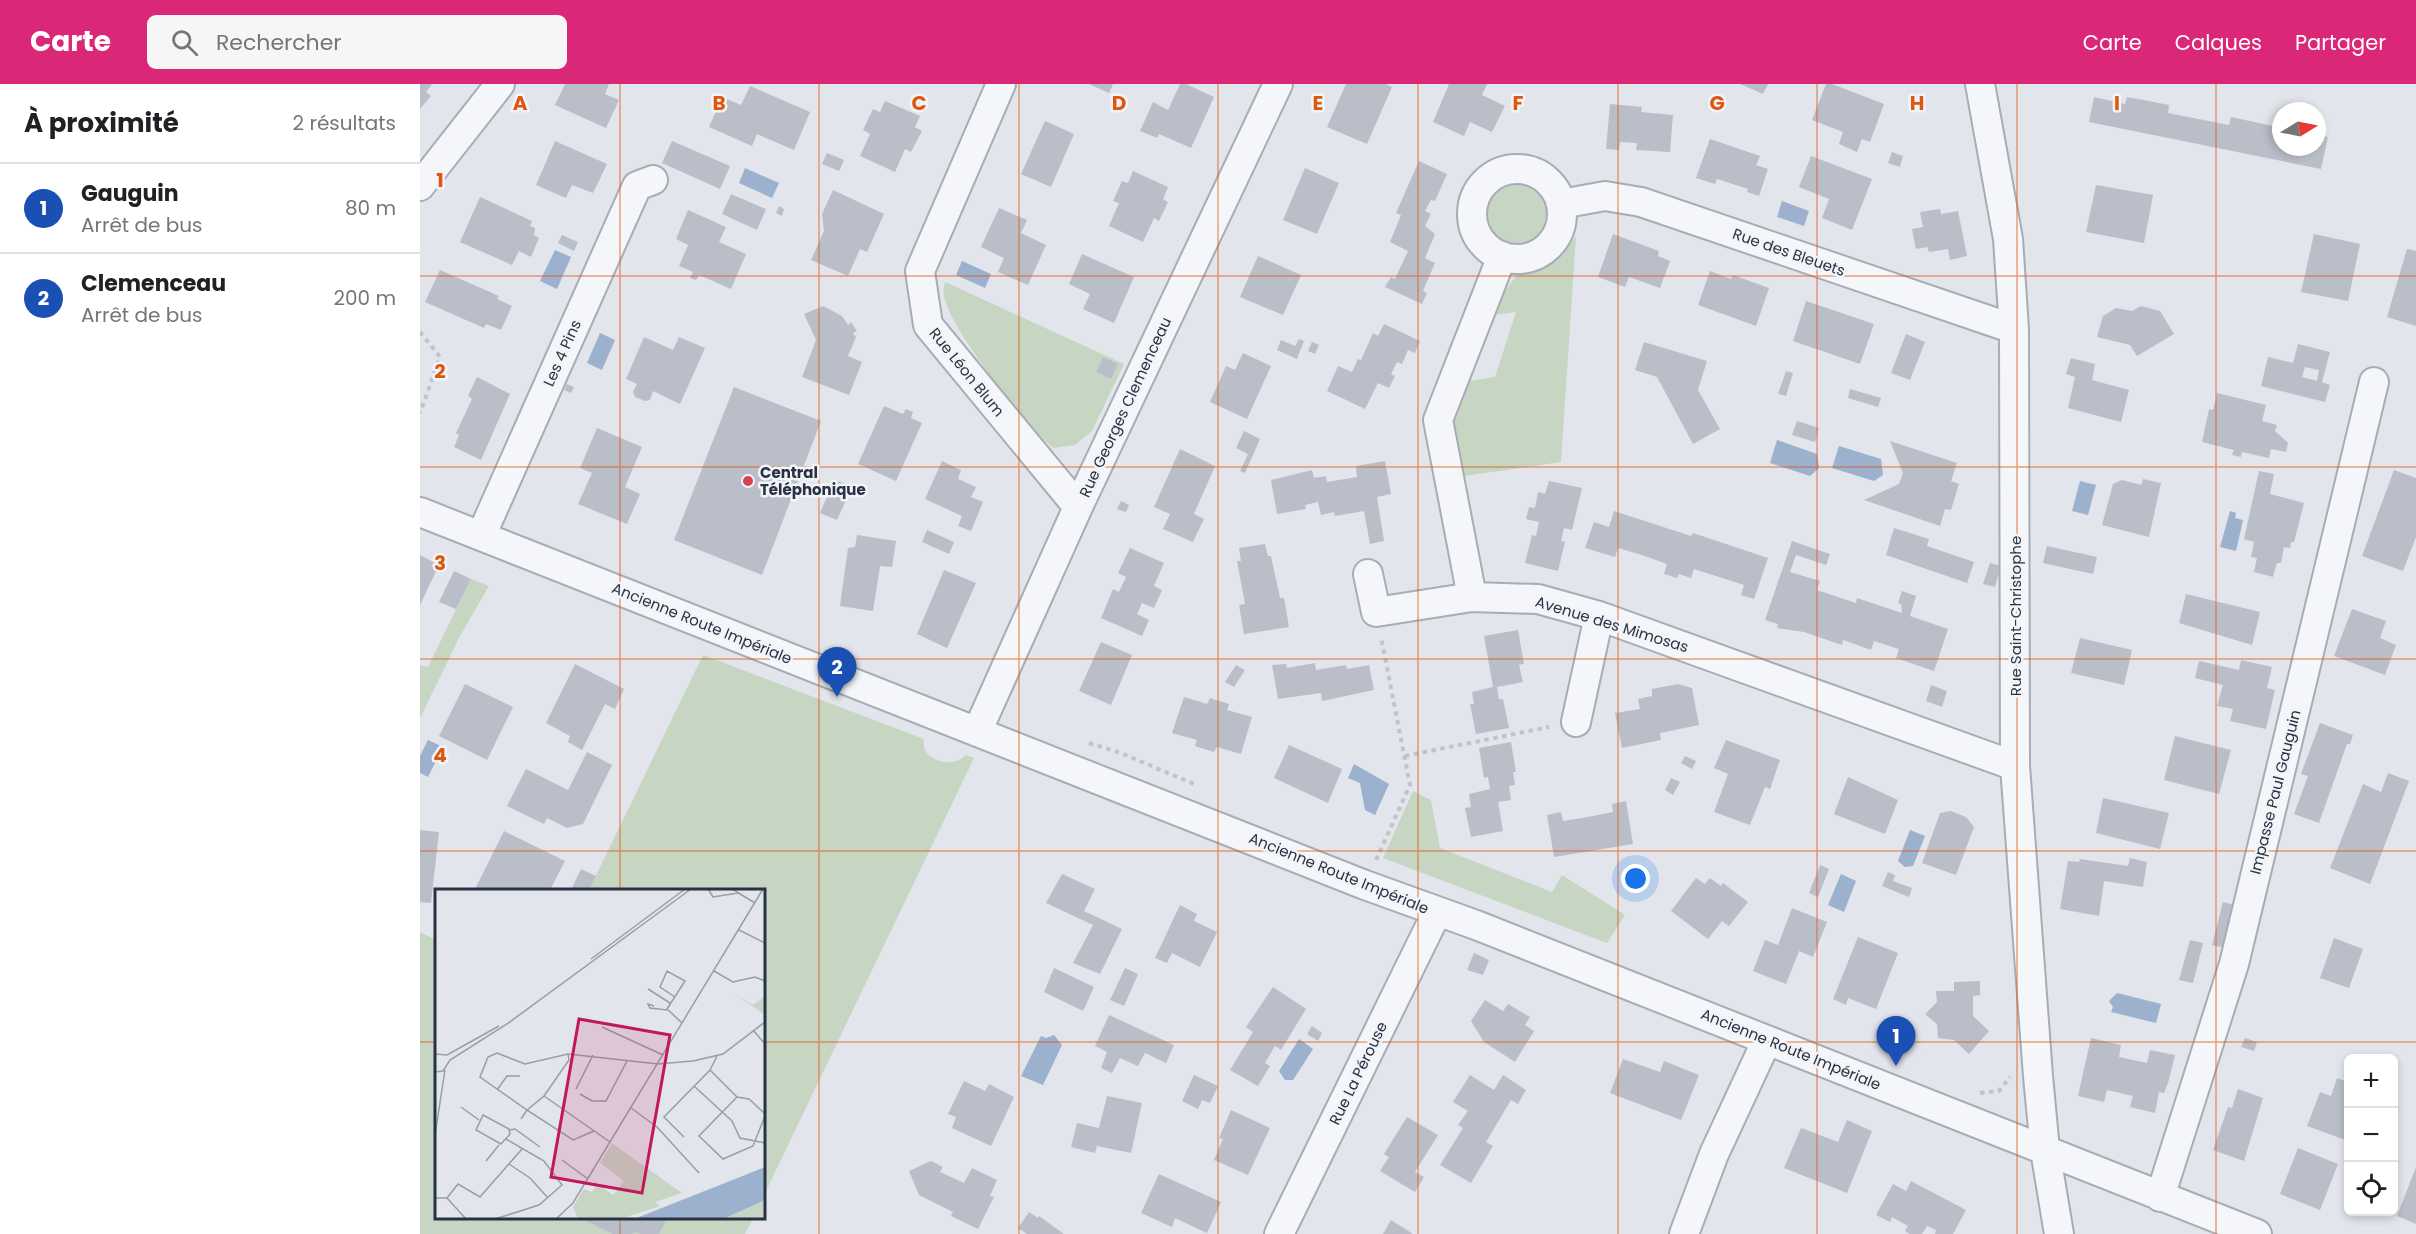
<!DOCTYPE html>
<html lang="fr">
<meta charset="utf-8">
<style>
body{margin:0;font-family:Poppins,sans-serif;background:#f6f6f6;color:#202124}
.controls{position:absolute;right:18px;bottom:18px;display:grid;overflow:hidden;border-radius:9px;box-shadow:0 3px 9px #0003}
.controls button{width:54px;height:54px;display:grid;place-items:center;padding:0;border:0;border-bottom:2px solid #e0e0e0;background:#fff;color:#202124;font:30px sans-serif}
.compass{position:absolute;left:1852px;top:18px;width:54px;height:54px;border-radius:50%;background:#fff;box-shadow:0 3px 9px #0003;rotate:80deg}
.you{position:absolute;left:1216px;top:795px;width:21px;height:21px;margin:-15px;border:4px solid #fff;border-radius:50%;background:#1a73e8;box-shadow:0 0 0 9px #1a73e833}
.badge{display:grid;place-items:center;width:39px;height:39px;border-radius:50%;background:#db2777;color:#fff;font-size:20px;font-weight:700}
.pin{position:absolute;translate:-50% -50px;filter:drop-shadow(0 2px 3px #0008)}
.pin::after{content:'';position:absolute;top:32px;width:21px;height:18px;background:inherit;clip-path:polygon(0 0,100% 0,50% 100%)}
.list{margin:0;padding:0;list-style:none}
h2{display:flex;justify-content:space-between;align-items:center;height:78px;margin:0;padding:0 24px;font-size:26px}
h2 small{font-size:20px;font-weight:400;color:#757577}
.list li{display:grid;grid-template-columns:39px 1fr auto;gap:18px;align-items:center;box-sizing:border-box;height:90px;padding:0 24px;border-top:2px solid #e0e0e0}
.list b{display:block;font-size:22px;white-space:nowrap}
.list p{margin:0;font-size:20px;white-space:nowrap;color:#757577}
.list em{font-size:20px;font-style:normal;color:#757577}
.icon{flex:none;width:33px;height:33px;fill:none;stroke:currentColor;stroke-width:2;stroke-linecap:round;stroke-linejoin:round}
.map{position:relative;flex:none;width:1996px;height:1150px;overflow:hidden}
header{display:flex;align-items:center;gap:36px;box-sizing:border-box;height:84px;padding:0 30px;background:#db2777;color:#fff}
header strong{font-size:28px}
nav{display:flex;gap:33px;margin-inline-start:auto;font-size:21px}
.search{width:420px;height:54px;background:#f6f6f6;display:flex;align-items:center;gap:15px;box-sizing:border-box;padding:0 21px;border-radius:9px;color:#757577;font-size:22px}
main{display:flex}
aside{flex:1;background:#fff}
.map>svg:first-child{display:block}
</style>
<header>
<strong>Carte</strong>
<div class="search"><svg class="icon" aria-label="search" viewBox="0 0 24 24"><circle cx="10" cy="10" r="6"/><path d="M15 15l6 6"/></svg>Rechercher</div>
<nav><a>Carte</a><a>Calques</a><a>Partager</a></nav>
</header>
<main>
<aside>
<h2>À proximité<small>2 résultats</small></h2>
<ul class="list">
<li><span class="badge" style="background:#1a4fb4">1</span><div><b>Gauguin</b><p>Arrêt de bus</p></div><em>80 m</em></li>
<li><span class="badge" style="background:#1a4fb4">2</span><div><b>Clemenceau</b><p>Arrêt de bus</p></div><em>200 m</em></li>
</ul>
</aside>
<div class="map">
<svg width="1996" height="1150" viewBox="0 0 1996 1150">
<rect width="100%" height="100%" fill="#e2e5eb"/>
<path fill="#c7d5c3" d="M1067 130a30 30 0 1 1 60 0a30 30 0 1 1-60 0Z
M1156,152L1141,378L1038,393L1030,344L1049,297L1075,293L1096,228L1074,231L1083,210L1096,192L1135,176Z
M525,198L704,280L672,347L655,361L633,364C605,340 531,247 524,212C523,208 524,202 525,198Z
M51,495L69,502L41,550L0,634V581L8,583Z
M283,571L504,655C499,676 534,686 545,671L554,674L344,1111V806H169Z
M993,707L1011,716L1020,764L1132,808L1142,791L1205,831L1187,859L963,774Z
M0,848L16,856V1134H333L325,1150H0Z"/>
<path fill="#9cb1cd" d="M325,84L359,99L352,114L319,99Z
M1362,117L1389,127L1384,142L1357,133Z
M135,166L151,173L137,205L120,197Z
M542,177L571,190L565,204L536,191Z
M180,249L195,256L182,286L167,279Z
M1357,356L1397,370L1399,384L1390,392L1350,379Z
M1419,362L1461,375L1463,391L1454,397L1412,384Z
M1660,397L1676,401L1668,431L1652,427Z
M1810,427L1816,429L1815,434L1823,436L1816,467L1800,463Z
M8,656L23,663L8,693L0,689V672Z
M934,680L969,700L955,731L945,726L940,699L928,694Z
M1490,746L1505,752L1493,782L1485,783L1478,777Z
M1421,790L1436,797L1424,828L1408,821Z
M1697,909L1741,920L1736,939L1691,928L1693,923L1689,917Z
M634,951L642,961L623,1001L601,992L621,952L626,954Z
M879,955L893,965L873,996H865L859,987Z"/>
<path fill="#b9bec9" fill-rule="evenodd" d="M0,0H12L6,8L11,12L0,25Z
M145,0H189L185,10L199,16L186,44L135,21Z
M669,0H693L689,9Z
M760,0H766L794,13L771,64L739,50L737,54L720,47L733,18L748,26Z
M926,0H966L972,3L947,60L907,43Z
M1029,0H1067L1062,11L1085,22L1072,48L1050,38L1044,52L1013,38Z
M1320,0H1348L1343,10Z
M1406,0H1412L1464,20L1450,58L1442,55L1437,68L1419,60L1423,48L1392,36Z
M330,2L390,28L374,66L337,50L332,62L289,43L302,13L321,21Z
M1674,13L1705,20L1707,13L1724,16L1749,21L1748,29L1809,41L1811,33L1853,42L1852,49L1861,51V63H1897V51L1908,53L1901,85L1669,38Z
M465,17L500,32L495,43L502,47L491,68L485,65L475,88L440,72L450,50L443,46L453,25L460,28Z
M1190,20L1222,23L1221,28L1253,31L1250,68L1216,66L1217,59L1200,58L1199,66L1186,65Z
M625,37L654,50L631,103L601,90Z
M1290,55L1340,72L1336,81L1348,85L1339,112L1327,108L1328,105L1297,95L1295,100L1276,94Z
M135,57L187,80L173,109L152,101L146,114L116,101Z
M252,57L310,82L300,105L242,79Z
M1472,68L1483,72L1480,83L1468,79Z
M407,69L424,76L419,87L402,80Z
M1391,72L1452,95L1432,146L1402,134L1409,115L1379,103Z
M999,77L1027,90L1015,117L1011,116L1005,127L1011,130L1005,142L1015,150L1005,174L1015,179L1003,207L1007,209L1002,220L965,203L971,193L975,195L988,167L970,158L981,131L976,129Z
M885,84L919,99L897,150L863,136Z
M713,87L748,103L743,115L748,118L739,137L734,134L723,158L689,142L699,119L693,117L702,97L708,99Z
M1676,101L1733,111L1724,159L1666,148Z
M413,106L464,130L447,168L440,165L428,192L391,176L404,147L402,130Z
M311,110L346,125L337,146L302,130Z
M60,113L112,137L110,142L115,144L114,151L119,154L111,173L99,167L92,181L40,158Z
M359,122L364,125L362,132L356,129Z
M579,124L607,136L601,149L626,161L608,201L578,188L584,174L561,163Z
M1520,125L1521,130L1538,127L1547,172L1530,176L1528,165L1509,168L1507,163L1496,165L1492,145L1503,143L1500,128Z
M268,126L306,143L299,158L326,170L311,205L279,191L276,196L270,194L273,188L259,182L268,161L256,155Z
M1193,150L1239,167L1238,172L1250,177L1240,204L1209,193L1205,203L1178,193Z
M1894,150L1940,160L1928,217L1881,208Z
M142,151L158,158L154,167L138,159Z
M1987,165L1996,167V242L1967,233Z
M662,170L714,193L694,239L663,225L670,210L649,200Z
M838,172L881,191L863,231L820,213Z
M20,186L79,212L77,215L92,222L81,246L66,240L64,244L5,218Z
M1290,187L1311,195L1313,191L1349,204L1336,242L1278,221Z
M1386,217L1454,240L1440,280L1373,257Z
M403,222L422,232L428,241L431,238L437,247L433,249L436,253L428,272L442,278L429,311L382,293L396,256L384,230Z
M1721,222L1740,227L1754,250L1717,272L1710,261L1677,253L1683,232L1696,224L1712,227Z
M964,240L1000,257L995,269L988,266L982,280L977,278L971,290L975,292L969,304L958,299L945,325L907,307L918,282L932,288L938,275L941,276L953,249L958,252Z
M1486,250L1505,258L1490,296L1471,289Z
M224,253L253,266L259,253L285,264L260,320L233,307L230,316L225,317L215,313L213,308L217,300L206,295Z
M879,255L884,257L877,275L857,266L861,256L875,262Z
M892,258L899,261L895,270L888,267Z
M1224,258L1287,277L1278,306L1300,345L1273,360L1237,293L1215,286Z
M1878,260L1910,268L1902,298L1910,301L1905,318L1841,302L1848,273L1873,279ZM1885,283L1899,286L1897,297L1882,293Z
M823,269L851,282L827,335L790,318L806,282L815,286Z
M683,273L698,280L691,295L676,288Z
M1651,274L1675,280L1672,296L1709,306L1701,338L1648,324L1655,293L1646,290Z
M1366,287L1373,289L1366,312L1358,310Z
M57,293L90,310L61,376L34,363L39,351L36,349L52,315L48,312Z
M147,300L154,303L151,309L144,306Z
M314,303L401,337L342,491L254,456Z
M1430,305L1461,314L1458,323L1428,314Z
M1797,309L1846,321L1842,337L1857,341L1855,347L1868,359L1866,368L1851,365L1849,374L1822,368L1821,373L1812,371L1814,366L1782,358L1789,325L1793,326Z
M464,322L483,330L486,325L493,328L491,334L502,339L476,397L438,380Z
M1377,337L1399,344L1395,358L1372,351Z
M177,344L222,363L205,403L220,410L207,440L158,420L172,389L160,384Z
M824,347L840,355L825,389L820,387L828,370L816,364Z
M1470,357L1537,379L1531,397L1539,400L1531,426L1525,425L1520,442L1444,416L1479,400L1483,389Z
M760,365L795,382L774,430L784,435L773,458L743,445L750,430L734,423Z
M522,377L541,386L538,395L556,403L551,413L563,418L551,447L538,442L542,432L505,415Z
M965,377L971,410L957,413L964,457L950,460L944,427L915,432L914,428L901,431L898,418L885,421L886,425L857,430L851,396L892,386L894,394L906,392L907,398L937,393L936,382Z
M1974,386L1996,394V453L1983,487L1942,472Z
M1839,387L1854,390L1850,410L1884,419L1874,458H1871L1870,464L1864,463L1861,479H1857L1853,493L1834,488L1837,474L1831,473L1834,458L1824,455Z
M1723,395L1741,399L1729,453L1682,441L1693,400L1702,396L1721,401Z
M418,397L430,402L426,410L414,405Z
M1129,397L1162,404L1152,446L1144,444L1141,457L1145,458L1138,487L1105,479L1112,451L1116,452L1119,438L1106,435L1109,423L1115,424L1118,408L1125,410Z
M410,406L427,414L417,436L400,429Z
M701,417L709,421L706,428L697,425Z
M1194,427L1271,452L1273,449L1348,474L1334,515L1321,511L1324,501L1274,485L1271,494L1259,490L1257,494L1244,490L1247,480L1222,471L1198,464L1195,473L1165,464L1174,438L1189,443Z
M1474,444L1509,455L1507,462L1554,478L1547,499L1466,471Z
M507,446L534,458L529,470L502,458Z
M437,451L476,457L472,483L460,482L453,527L420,522L428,464L435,463Z
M1372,457L1410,470L1406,481L1376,471L1370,488L1400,497L1397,506L1436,519L1437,514L1482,529L1481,520L1478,519L1482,507L1496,512L1490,532L1528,545L1514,587L1476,574L1479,565L1454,557L1451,566L1423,556L1422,561L1384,548L1357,544L1358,540L1345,536Z
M845,460L848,472H851L860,514H864L869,543L824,550L819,521L825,520L817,477H821L819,464Z
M1627,462L1677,473L1673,490L1623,479Z
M710,464L744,479L734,502L742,506L734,524L722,519L717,530L729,536L722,552L681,534L693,505L699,508L706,493L698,489Z
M0,471L19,481L0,521Z
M1570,479L1581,482L1575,503L1563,500Z
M524,486L556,499L527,564L497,550Z
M34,487L51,495L36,525L19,518Z
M1766,510L1840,528L1832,561L1759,539Z
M1932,525L1966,537L1960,554L1976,561L1965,591L1914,572Z
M1098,546L1104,580L1099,581L1103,598L1077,603L1079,615H1083L1089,644L1056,650L1050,620H1054L1052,608L1073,603L1064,552Z
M1660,554L1712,566L1704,601L1651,589Z
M681,558L712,571L691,621L659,607Z
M1821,576L1852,583L1847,604L1855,606L1846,645L1810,637L1813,625L1797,622L1803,601L1775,594L1779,577L1819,586Z
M895,579L896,586L926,581L927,585L949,581L954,606L902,617L901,609L858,615L852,581L866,580L867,584Z
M155,580L204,605L195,625L185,620L162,666L148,658L150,652L126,639Z
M816,581L825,586L814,603L805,598Z
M45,600L93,623L67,676L19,652Z
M1258,600L1272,604L1279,641L1240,649L1241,656L1202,664L1195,629L1220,625L1218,615L1232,612V605Z
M1511,601L1527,607L1522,623L1506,617Z
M764,613L787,620L790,614L809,620L807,626L832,633L821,670L797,663L794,668L775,662L777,656L752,649Z
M1900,639L1933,651L1930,660H1927L1899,739L1874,730L1888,692L1881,690Z
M1755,652L1811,666L1799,710L1744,696Z
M1306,656L1360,676L1350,705L1345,703L1330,741L1294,728L1308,690L1294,684Z
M1091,658L1096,688H1093L1095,701L1089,702L1091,716L1078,718L1083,747L1051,753L1045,724L1051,723L1049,710L1070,705L1068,693L1064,694L1059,664Z
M869,661L922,685L908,719L854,694Z
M167,668L192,681L163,740L147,744L127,734L124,740L87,722L106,685L148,706Z
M1265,672L1276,677L1272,685L1261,679Z
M1968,689L1989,697L1950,800L1910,784L1943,700L1961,708Z
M1428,693L1478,716L1465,750L1414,730Z
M1251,694L1260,698L1253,711L1245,706Z
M1683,714L1749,729L1740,765L1676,749Z
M1206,717L1213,760L1134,773L1127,731L1141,728L1143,737L1168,733L1193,728L1192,720Z
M1531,727L1546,733L1554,743L1536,791L1502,779L1520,729Z
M0,746L19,748L11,819L0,818Z
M84,747L145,777L130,806H62L56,803Z
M1710,774L1727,778L1723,803L1684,797L1679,832L1640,825L1648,777L1659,778L1660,775L1708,782Z
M1400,781L1409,785L1398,813L1389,809Z
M161,785L176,792L169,806H151Z
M1468,788L1475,791L1473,797L1492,804L1489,813L1462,802Z
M642,790L675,805L664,827L702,845L680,890L653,879L673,841L626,819Z
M1276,794L1285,800L1290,794L1301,802L1303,799L1328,818L1309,842L1302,837L1288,855L1251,827Z
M1803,818L1819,822L1809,865L1792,861Z
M760,821L777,830L774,837L797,848L780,883L752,869L747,879L735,874Z
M1372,824L1407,838L1393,873L1379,867L1366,900L1333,887L1345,856L1358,861Z
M1438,853L1478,869L1456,925L1428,914L1426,921L1413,915Z
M1914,854L1943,865L1929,904L1900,894Z
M1770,856L1783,859L1773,899L1759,896Z
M1054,869L1069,876L1063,891L1047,886Z
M634,884L674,903L663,927L624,908Z
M705,884L718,890L704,922L690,916Z
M1560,897V911L1553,912V932L1569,947L1549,970L1534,956L1518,954L1517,940L1505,930L1517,918L1516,907H1534V898Z
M853,903L886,925L861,966L855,962L845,979L850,982L838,1002L810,986L833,948L826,943Z
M1065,916L1083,927L1088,920L1110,933L1105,941L1114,947L1095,978L1064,958L1051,937Z
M689,931L754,961L746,979L725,969L718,982L700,974L692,989L681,984L687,968L675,962Z
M892,942L902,949L898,957L887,950Z
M1671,954L1701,961L1699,973L1727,979L1730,966L1755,971L1748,999L1744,1009L1739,1008L1735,1029L1710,1023L1713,1012L1687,1006L1684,1018L1658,1012Z
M1825,954L1837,958L1834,967L1821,963Z
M1203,975L1240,988L1244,977L1279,991L1261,1036L1190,1009Z
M774,991L798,1002L790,1019L782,1016L778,1025L762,1017Z
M1050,991L1074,1006L1083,991L1106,1006L1098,1020L1091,1016L1066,1058L1073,1062L1051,1099L1020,1081L1043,1044L1038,1041L1048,1027L1033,1018Z
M1917,994L1928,998V1057L1887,1042L1900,1008L1911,1012Z
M544,997L565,1007L569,1000L594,1013L571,1062L532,1044L536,1033L528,1030Z
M1818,1005L1843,1014L1824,1077L1793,1066L1808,1023L1812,1024Z
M687,1012L722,1019L711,1069L677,1062L675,1069L651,1063L657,1039L679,1044Z
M811,1026L850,1044L828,1091L794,1076L803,1055L799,1054Z
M987,1033L1018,1051L995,1088L1004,1093L995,1108L960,1087L969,1073L964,1070Z
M1427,1036L1452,1047L1427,1109L1364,1084L1381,1044L1418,1058Z
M1878,1064L1918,1080L1900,1126L1860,1110Z
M511,1077L523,1083L520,1088L544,1099L552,1084L577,1096L570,1112L574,1113L558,1145L531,1132L533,1128L499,1111L489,1087Z
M1996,1083V1140L1977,1132Z
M739,1090L801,1118L787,1149L755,1134L752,1143L721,1129Z
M1491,1097L1546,1126L1533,1150H1515L1516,1146L1507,1142L1502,1150H1490L1485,1147L1488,1142L1472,1133L1470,1138L1456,1131L1473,1100L1486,1107Z
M609,1128L618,1134L619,1132L644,1150H607L598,1144Z
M160,1134H247L239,1150H221L214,1147L212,1150H193Z
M971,1136L993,1150H963Z"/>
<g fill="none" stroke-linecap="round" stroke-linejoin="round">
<g stroke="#a7acb6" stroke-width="32">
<path id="minor" d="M581,0L500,187L508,241L658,423
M1560,0L1588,155L1594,245L1595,682L1618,992L1625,1066L1639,1150
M1052 130a45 45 0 1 1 90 0a45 45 0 1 1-90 0Z
M0,102L80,0
M1141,120L1185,112L1221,118L1594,245
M1082,172L1018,336L1052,513L1118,515L1179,532L1595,682
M0,428L945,801L1056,841L1837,1150
M61,452L217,102L233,96
M948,490L956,528L1052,513
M1156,638L1179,532
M557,648L658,423L858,0
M1740,1113L1814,880L1954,298
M859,1150L1017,828
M1264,1150L1294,1070L1347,956"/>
</g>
<path stroke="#c0c3ca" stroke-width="4" stroke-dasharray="4.5 4.5" stroke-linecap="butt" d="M0,248L20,273L0,329
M669,659L701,669L774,700
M985,672L1129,643
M956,776L990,701L961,553
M1560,1009L1579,1007L1590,993"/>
<use href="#minor" stroke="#f5f6f9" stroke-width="28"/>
</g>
<path fill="none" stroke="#de570f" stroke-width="1.5" stroke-opacity="0.55" d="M200,0V806M399,0V1150M599,0V1150M798,0V1150M998,0V1150M1198,0V1150M1397,0V1150M1597,0V1150M1796,0V1150M0,192H1996M0,383H1996M0,575H1996M0,767H1996M0,958H16M344,958H1996M200,1134V1150"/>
<circle fill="#d54351" stroke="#f2f4f8" stroke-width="2" cx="328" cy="397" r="6"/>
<g text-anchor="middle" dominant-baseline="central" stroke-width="5" stroke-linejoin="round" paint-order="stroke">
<g font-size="15" fill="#293244" stroke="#f2f4f8">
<text transform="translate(1369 168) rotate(19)">Rue des Bleuets</text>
<text transform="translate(142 269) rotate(-66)">Les 4 Pins</text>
<text transform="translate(547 288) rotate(51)">Rue Léon Blum</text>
<text transform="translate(705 323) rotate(-65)">Rue Georges Clemenceau</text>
<text transform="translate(1595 532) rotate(-90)">Rue Saint-Christophe</text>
<text transform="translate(282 539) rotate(22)">Ancienne Route Impériale</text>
<text transform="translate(1192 540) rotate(17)">Avenue des Mimosas</text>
<text transform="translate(1855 708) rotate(-76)">Impasse Paul Gauguin</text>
<text transform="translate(919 789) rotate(22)">Ancienne Route Impériale</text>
<text transform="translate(1371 965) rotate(22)">Ancienne Route Impériale</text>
<text transform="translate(938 989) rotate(-64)">Rue La Pérouse</text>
</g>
<g font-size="15" font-weight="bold" fill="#293244" stroke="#f2f4f8" text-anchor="start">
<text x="340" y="388">Central<tspan x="340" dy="17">Téléphonique</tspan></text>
</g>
</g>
<g transform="translate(15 805)">
<rect width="330" height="330" fill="#e2e5eb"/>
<path d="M300,105L318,116L330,107V126ZM177,254L247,304L220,313L225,317L185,330H143L138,318L149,300L157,303L162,296L157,290L178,306L189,292L165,274ZM330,311V330H288L321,315Z" fill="#c7d5c3"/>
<path d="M330,278V311L288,330H199Z" fill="#9cb1cd"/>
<path fill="none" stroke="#989da8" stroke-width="1.5" d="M273,0L278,8L303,4M297,0L320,14M304,41L330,54M156,70L250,0M279,82L298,93L320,88L330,92M213,100L235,114M240,108L225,98L232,82L250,92L232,120L247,134M219,117L213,115L215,119L232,121M167,138L228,166M318,141L330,155M0,165L12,166L64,137M133,165L134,171L109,207L92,221L45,188L53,168L62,164L90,175L133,165L223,175L258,172L288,165L330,133M275,181L302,208L314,210L330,225M0,183L8,182L15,171L72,135L256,0M259,197L297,232L305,249L330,254M141,200L158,166M62,201L72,187H85M145,205L157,212H171L192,172M109,207L175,253M302,208L264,247L288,270L318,257L330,227M26,218L44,231M196,219L222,238L264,284M48,226L74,240L75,245L66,255L41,241ZM86,230L92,221L138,251L159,242M75,241L80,240L105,258M0,246L10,181M249,248L229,228L275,181L282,167M127,271L153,290M51,272L64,256M74,275L95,289L113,309M0,309H12L31,330M12,309L23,295L45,308L87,260M60,330L104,316L127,296L109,272L71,250M121,330L138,314L328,0"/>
<path fill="#c2185b" fill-opacity="0.15" stroke="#c2185b" stroke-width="3" d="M144,130L235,146L207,304L116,288Z"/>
<rect width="330" height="330" fill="none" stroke="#293244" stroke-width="3"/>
</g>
<g font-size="20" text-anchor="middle" font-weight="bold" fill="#de570f" stroke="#f2f4f8" stroke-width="5" stroke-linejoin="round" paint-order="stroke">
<text x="100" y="26">A</text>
<text x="299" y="26">B</text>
<text x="499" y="26">C</text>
<text x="699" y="26">D</text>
<text x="898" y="26">E</text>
<text x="1098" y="26">F</text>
<text x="1297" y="26">G</text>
<text x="1497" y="26">H</text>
<text x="1697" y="26">I</text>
<text x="20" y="103">1</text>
<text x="20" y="294">2</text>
<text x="20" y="486">3</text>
<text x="20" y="678">4</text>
</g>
</svg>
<div class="controls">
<button>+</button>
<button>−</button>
<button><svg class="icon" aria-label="locate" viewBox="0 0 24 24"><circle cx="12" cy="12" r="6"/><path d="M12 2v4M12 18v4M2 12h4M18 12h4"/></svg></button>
</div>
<svg class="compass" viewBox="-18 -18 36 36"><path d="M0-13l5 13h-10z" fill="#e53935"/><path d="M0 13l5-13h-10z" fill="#757577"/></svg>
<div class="you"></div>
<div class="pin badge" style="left:1476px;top:982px;background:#1a4fb4">1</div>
<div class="pin badge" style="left:417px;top:613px;background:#1a4fb4">2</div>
</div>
</main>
